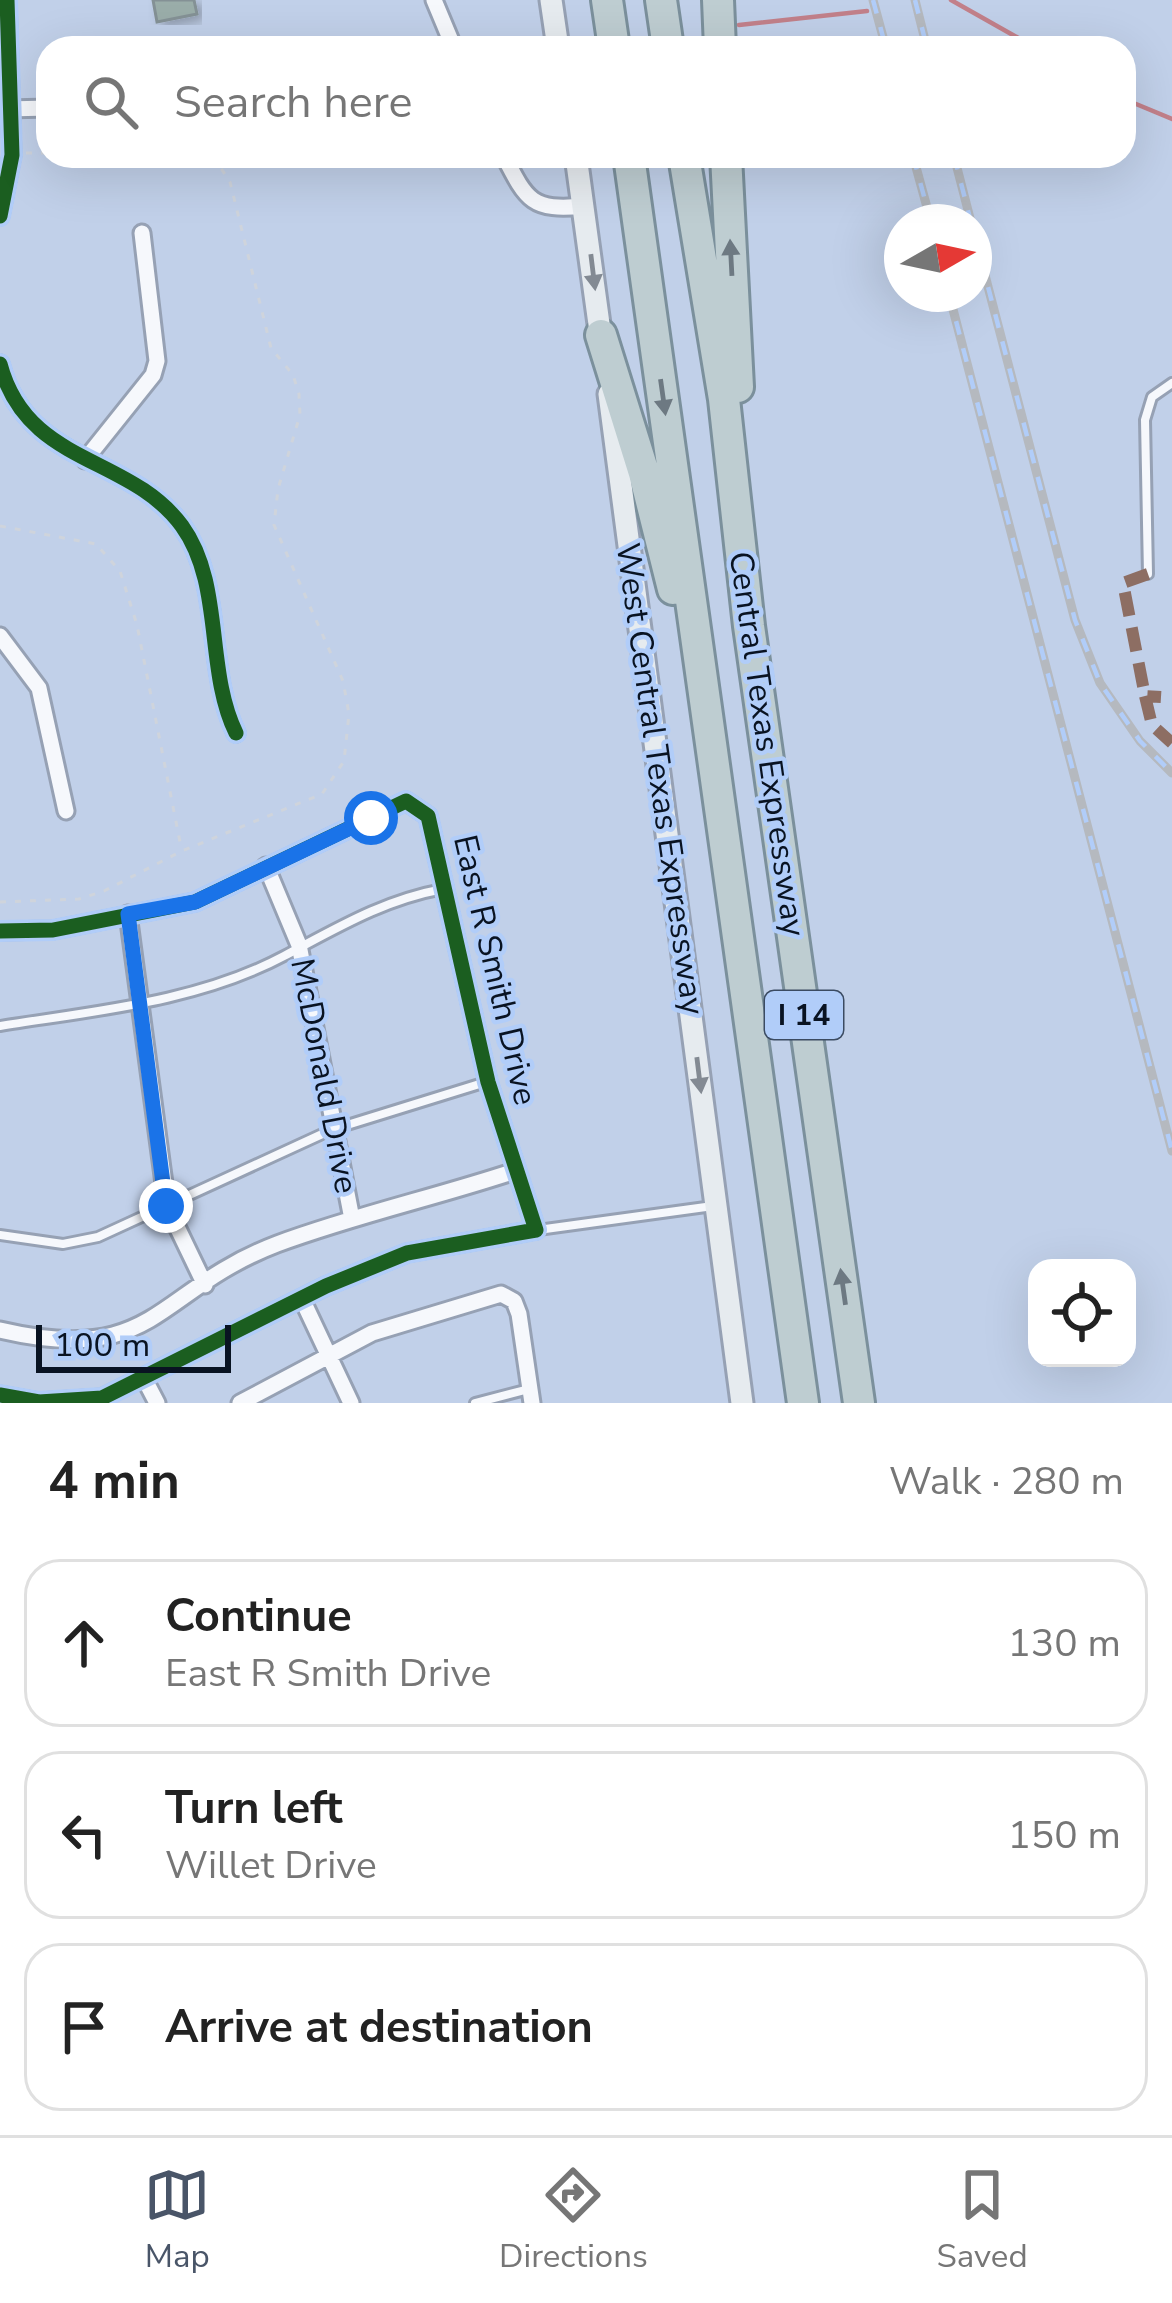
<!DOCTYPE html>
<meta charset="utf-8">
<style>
body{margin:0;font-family:"Nunito Sans",sans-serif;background:#f2f2f2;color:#222}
.controls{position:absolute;right:36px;bottom:36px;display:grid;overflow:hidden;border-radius:24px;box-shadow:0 12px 48px #0002}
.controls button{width:108px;height:108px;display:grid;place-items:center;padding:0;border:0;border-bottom:3px solid #e0e0e0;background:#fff;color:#222;font:60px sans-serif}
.compass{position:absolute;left:884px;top:204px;width:108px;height:108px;border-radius:50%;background:#fff;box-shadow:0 12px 48px #0002;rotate:81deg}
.scale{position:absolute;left:36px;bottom:30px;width:195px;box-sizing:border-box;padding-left:12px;border:6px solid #091322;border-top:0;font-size:33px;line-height:42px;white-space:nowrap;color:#091322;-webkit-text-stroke:9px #b1cdf9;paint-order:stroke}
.stop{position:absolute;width:36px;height:36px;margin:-27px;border:9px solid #1a73e8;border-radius:50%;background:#fff}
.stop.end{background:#1a73e8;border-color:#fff;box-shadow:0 3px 12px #0008}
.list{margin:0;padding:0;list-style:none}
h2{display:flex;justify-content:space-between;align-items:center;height:156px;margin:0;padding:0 48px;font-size:51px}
h2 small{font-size:39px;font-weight:400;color:#767676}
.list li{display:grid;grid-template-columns:78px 1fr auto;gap:36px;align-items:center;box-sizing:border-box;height:168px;margin:0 24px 24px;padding:0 24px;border:3px solid #e0e0e0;border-radius:36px}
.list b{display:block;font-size:45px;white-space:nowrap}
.list p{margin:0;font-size:39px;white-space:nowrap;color:#767676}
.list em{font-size:39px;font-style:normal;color:#767676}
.icon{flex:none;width:66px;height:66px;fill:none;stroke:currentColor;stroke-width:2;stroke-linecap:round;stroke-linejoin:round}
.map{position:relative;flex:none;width:1172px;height:1403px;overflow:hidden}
.search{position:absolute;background:#fff;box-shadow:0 12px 48px #0002;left:36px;right:36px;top:36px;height:132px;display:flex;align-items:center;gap:30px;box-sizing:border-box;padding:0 42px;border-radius:36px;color:#767676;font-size:45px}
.sheet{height:732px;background:#fff}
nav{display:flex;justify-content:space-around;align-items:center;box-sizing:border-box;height:168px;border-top:3px solid #e0e0e0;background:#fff;font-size:33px;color:#767676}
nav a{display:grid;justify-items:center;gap:6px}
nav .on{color:#495568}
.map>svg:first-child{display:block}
</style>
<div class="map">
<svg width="1172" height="1403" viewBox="0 0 1172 1403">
<defs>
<filter id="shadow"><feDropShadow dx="7" dy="4.5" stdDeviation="6" flood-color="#0004"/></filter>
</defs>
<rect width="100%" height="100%" fill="#c1d0e9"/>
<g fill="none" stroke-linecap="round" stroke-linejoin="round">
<path stroke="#c2808a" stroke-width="4.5" d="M951,0L1036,48
M739,25L867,11
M1124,99L1172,119"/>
</g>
<path fill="#9aada9" stroke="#849195" stroke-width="3" filter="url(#shadow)" d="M153,0H194L197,14L157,22Z"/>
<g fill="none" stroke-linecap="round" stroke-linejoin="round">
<g stroke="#96a1b4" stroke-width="14">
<path id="lane" d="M1148,574L1145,420L1152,397L1172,383
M0,1026C94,1011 198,1002 284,956C337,928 383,900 443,889
M538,1230L713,1206
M0,1235L63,1244L98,1237L331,1130L486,1082
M475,1403L529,1389"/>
</g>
<g stroke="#96a1b4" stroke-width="21">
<path id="street" d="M434,0L454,48
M7,109L48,108
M504,156C527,201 532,211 584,206
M0,216L12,155L7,0
M0,364C27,466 129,454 182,526C224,584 205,670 236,733
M85,460L153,375L157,361L142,233
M0,636L39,688L66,811
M266,866L299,945L352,1219
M128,914L167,1206L205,1285
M0,931L53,930L195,902L406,801L428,816L488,1082L536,1230L407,1253L326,1286L102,1398L39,1402L0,1395
M302,1299L351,1403
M0,1330C157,1367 154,1291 277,1244C355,1215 437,1197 515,1171
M145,1380L157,1403
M240,1403L372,1333L501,1294L514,1301L519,1314L532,1403"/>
</g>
<g stroke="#96a1b4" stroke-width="27">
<path id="secondary" d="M551,0L558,48
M576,156L602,346
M609,394L742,1403"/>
</g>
<g stroke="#7b909c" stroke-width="36">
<path id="highway" d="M607,0L614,48
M661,0L668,48
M718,0L720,48
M629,156L803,1403
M684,156L724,399L749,626L859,1403
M726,156L738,387
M601,335L644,473L673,589"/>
</g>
<path stroke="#cfd4dc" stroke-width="3" stroke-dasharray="6 9" stroke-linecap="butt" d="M26,153H48
M0,526L96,544L120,571L137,625L181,847
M0,902L79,899L104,891L182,851L322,794L344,761L349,714L343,681L274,525L278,489L300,415L299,394L293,375L271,348L230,182L213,156"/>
<use href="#lane" stroke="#f6f8fc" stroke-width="8"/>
<use href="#street" stroke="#f6f8fc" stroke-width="15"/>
<use href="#secondary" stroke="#e6ebef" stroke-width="21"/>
<use href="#highway" stroke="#becdd1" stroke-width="30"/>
<g stroke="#b5b9bf" stroke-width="9">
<path id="rail" d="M873,0L886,48
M915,0L927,48
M913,156L931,222
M954,156L971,222
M974,233L1075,620L1100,683L1140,741L1172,773
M949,294L1172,1151"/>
</g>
<use href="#rail" stroke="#b1cdf9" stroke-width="4.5" stroke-dasharray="14" stroke-linecap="butt"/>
<path stroke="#8d6e63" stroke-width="12" stroke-dasharray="24 12" stroke-linecap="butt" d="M1148,574L1123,583L1145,696L1161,697
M1145,696L1152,725L1172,743"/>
<g stroke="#b1cdf9" stroke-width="22">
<path id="cycleway" d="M0,216L12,155L7,0
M0,364C27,466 129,454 182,526C224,584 205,670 236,733
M0,931L53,930L195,902L406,801L428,816L488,1082L536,1230L407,1253L326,1286L102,1398L39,1402L0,1395"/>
</g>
<use href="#cycleway" stroke="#1b5e20" stroke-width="15"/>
</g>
<defs><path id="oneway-solid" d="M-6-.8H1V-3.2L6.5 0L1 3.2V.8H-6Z" transform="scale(3)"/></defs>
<g fill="#6d7982">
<use href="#oneway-solid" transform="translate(731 258) rotate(-93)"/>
<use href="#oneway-solid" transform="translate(663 397) rotate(82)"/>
<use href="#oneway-solid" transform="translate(843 1287) rotate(-98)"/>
</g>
<g fill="#838a93">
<use href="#oneway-solid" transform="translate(593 272) rotate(83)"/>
<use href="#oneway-solid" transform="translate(699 1075) rotate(83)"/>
</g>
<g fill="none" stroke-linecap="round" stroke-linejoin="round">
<path stroke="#1a73e8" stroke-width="15" d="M166,1206L128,914L195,902L371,818"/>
</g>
<g text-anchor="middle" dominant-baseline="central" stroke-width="9" stroke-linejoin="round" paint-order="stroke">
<rect fill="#b1cdf9" stroke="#3b4b62" stroke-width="3" x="765" y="991" width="78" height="48" rx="9"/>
<g font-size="30" font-weight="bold" fill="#091322">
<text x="804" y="1015">I 14</text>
</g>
<g font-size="33" fill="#091322" stroke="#b1cdf9">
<text transform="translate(767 744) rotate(82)">Central Texas Expressway</text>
<text transform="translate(660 779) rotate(82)">West Central Texas Expressway</text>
<text transform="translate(495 970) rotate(77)">East R Smith Drive</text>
<text transform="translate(324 1076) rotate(79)">McDonald Drive</text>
</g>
</g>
</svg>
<div class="controls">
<button><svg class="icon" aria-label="locate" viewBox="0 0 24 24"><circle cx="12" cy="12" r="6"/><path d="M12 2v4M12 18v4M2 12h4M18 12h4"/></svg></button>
</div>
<svg class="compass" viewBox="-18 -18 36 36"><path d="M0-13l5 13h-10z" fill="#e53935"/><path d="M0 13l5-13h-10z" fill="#767676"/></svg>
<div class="scale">100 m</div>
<div class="stop" style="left:371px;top:818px"></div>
<div class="stop end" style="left:166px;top:1206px"></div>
<div class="search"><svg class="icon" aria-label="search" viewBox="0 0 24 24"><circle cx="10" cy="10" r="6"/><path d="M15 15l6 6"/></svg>Search here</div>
</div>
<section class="sheet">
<h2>4 min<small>Walk · 280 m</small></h2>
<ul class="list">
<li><svg class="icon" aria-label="ahead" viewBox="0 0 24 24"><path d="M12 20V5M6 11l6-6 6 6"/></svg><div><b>Continue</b><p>East R Smith Drive</p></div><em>130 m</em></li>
<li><svg class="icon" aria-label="left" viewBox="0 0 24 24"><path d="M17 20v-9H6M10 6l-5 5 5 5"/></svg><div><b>Turn left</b><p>Willet Drive</p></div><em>150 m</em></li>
<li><svg class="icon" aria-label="arrive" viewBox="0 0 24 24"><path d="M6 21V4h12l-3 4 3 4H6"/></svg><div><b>Arrive at destination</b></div></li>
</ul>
</section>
<nav>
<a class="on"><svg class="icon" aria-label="map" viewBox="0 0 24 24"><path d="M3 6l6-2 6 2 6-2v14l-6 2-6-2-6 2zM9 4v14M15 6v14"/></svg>Map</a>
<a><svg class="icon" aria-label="directions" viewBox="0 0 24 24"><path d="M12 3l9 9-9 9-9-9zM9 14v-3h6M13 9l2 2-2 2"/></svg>Directions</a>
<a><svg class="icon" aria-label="saved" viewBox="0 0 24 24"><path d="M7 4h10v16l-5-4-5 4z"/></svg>Saved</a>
</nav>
